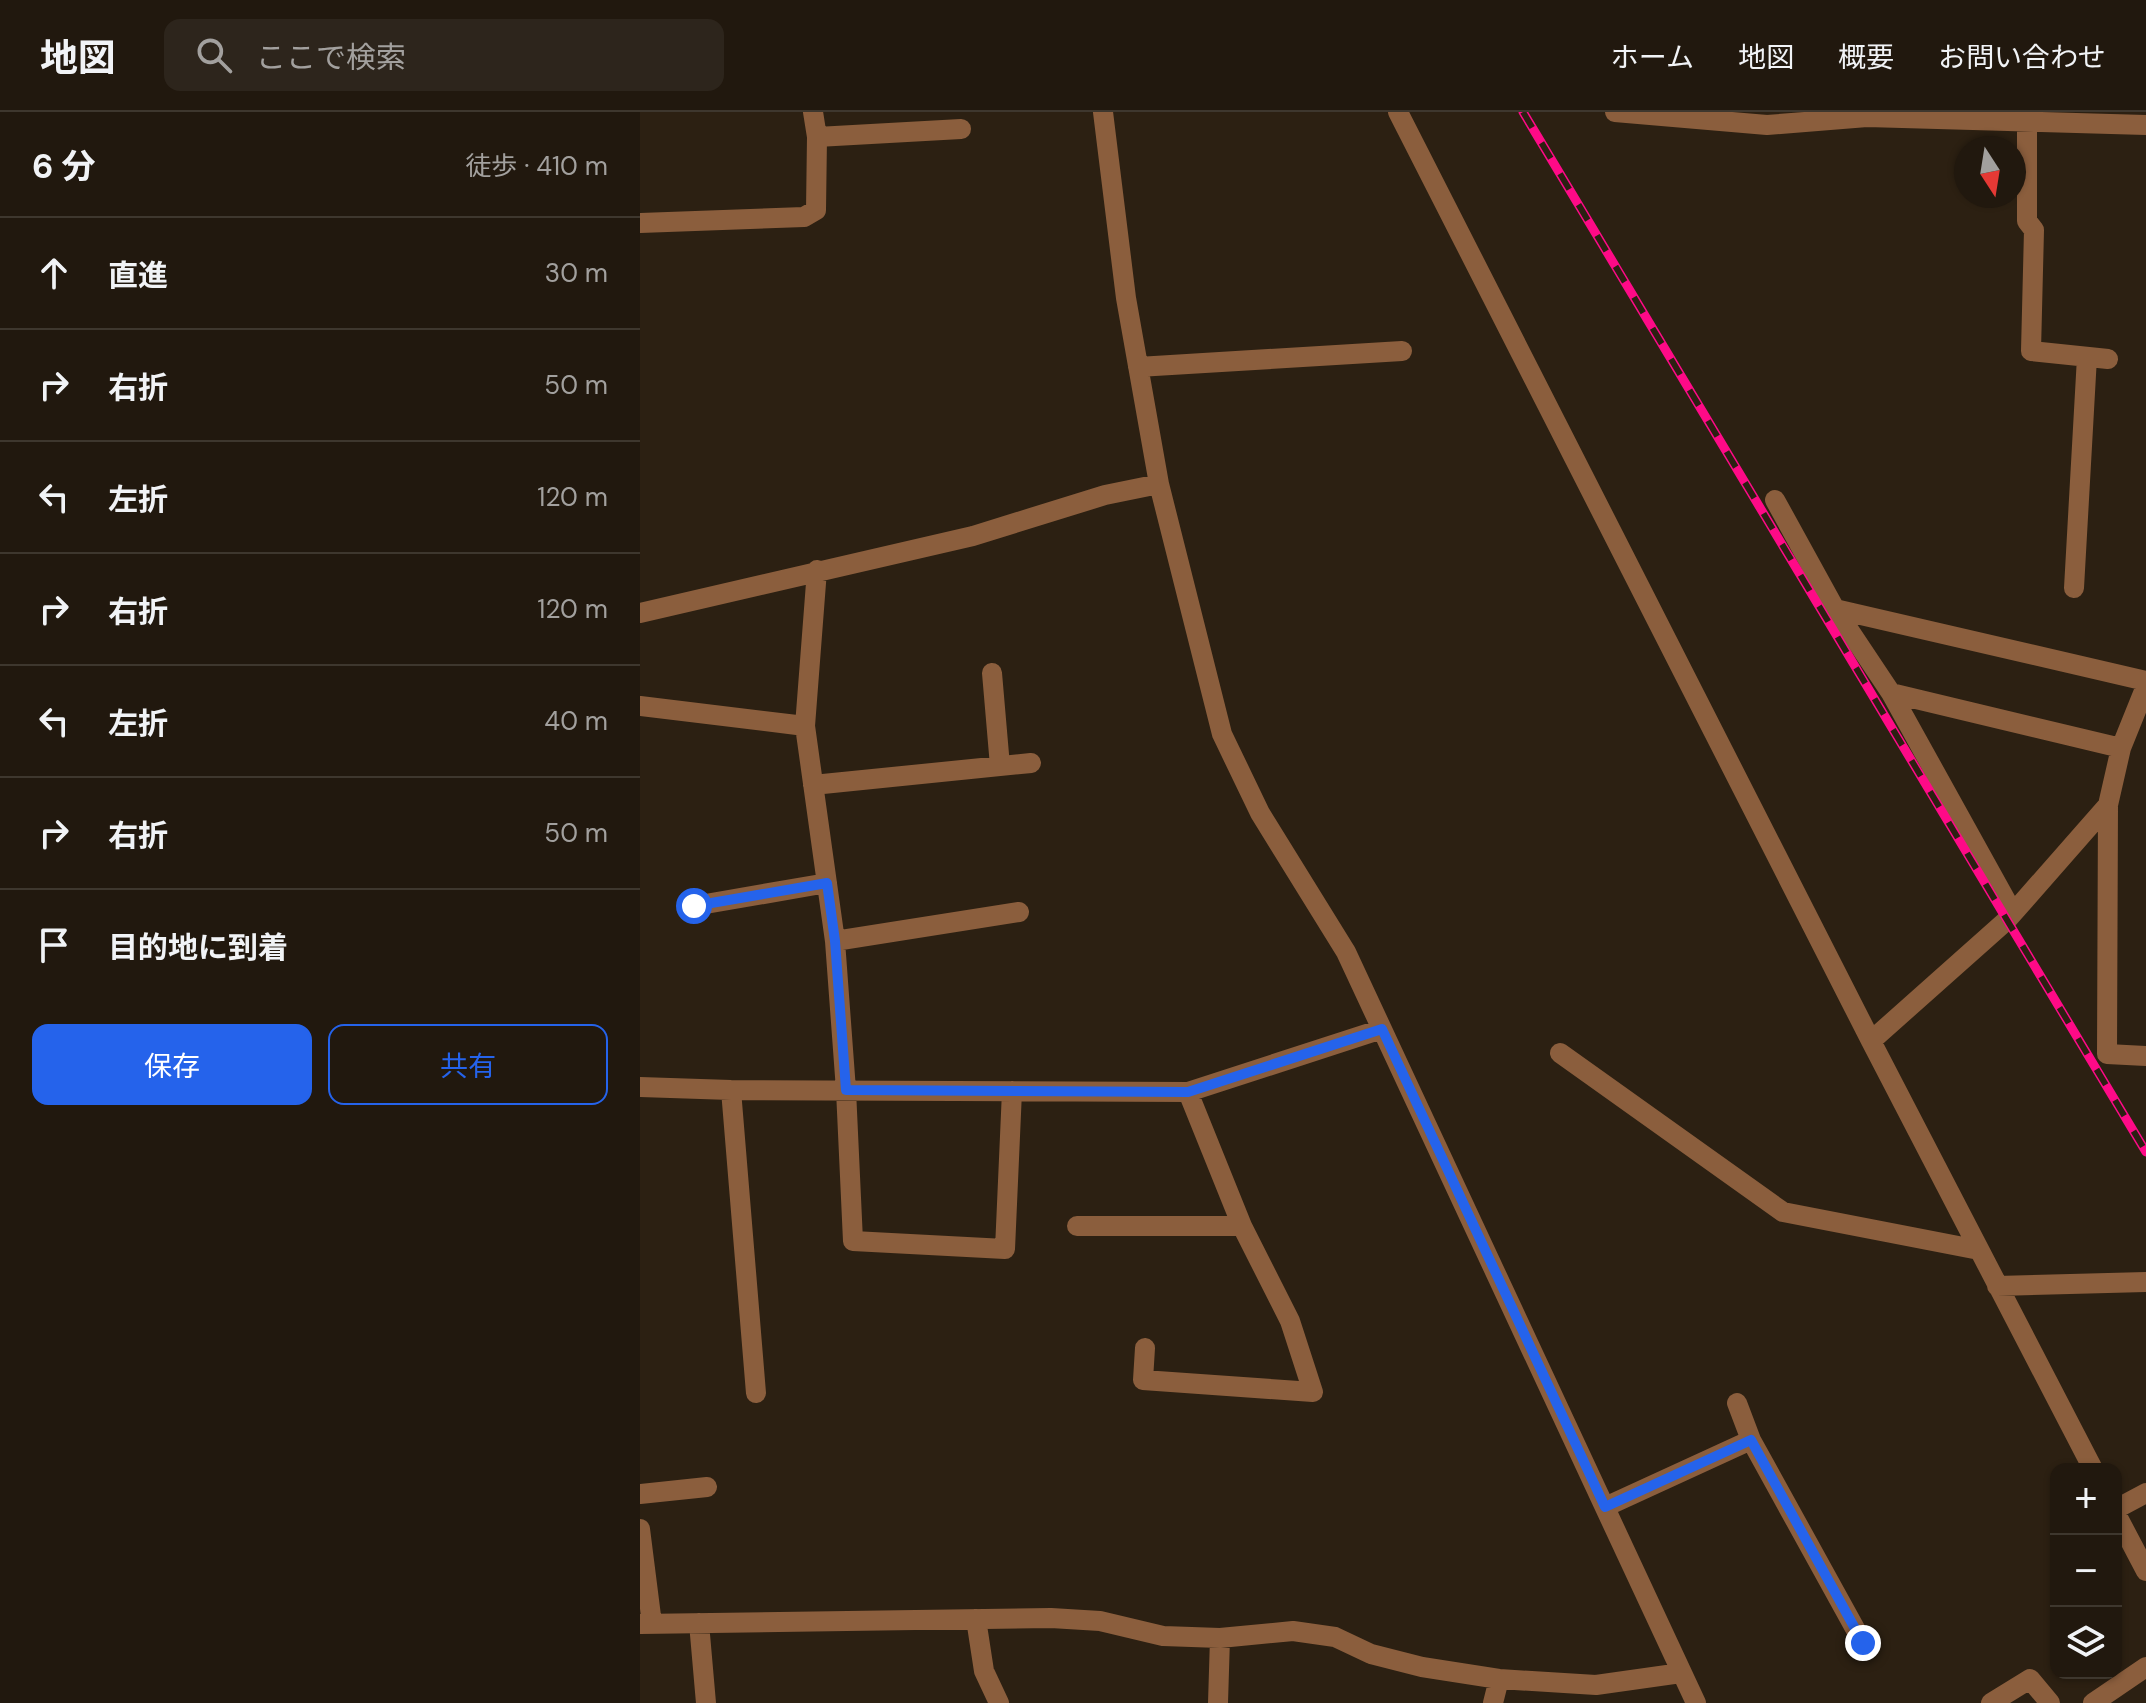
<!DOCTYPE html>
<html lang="ja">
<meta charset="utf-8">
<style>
body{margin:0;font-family:"DM Sans","Noto Sans JP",sans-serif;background:#2d251c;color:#f1f3f6}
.controls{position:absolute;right:24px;bottom:24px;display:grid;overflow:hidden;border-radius:16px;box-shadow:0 2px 6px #0004}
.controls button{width:72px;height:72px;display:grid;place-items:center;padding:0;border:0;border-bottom:2px solid #3e372e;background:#21180e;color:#f1f3f6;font:40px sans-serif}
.compass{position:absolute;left:1314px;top:24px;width:72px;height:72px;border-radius:50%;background:#21180e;box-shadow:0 2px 6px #0004;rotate:168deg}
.stop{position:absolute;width:24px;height:24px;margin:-18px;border:6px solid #2563eb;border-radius:50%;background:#fff}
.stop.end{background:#2563eb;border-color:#fff;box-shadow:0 2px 8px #0008}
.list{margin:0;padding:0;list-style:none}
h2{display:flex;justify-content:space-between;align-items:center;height:104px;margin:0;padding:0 32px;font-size:34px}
h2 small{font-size:26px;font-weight:400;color:#a2a09e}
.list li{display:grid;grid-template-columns:52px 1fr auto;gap:24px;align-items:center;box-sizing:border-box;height:112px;padding:0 32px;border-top:2px solid #3e372e}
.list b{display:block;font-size:30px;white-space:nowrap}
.list em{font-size:26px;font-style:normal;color:#a2a09e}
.actions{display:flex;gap:16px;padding:24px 32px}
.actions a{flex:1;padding:18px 0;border:2px solid #2563eb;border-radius:16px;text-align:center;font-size:28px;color:#2563eb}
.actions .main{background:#2563eb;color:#fff}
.icon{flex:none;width:44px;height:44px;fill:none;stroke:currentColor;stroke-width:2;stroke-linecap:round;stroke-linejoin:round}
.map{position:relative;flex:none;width:1506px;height:1591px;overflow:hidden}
header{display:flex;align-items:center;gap:48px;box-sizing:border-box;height:112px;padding:0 40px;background:#21180e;border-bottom:2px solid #3e372e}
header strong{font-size:38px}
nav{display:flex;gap:44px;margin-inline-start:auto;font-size:28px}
.search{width:560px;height:72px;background:#2d251c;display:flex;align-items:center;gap:20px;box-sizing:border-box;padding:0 28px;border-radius:16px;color:#a2a09e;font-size:30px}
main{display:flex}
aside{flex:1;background:#21180e}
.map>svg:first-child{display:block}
</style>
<header>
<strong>地図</strong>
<div class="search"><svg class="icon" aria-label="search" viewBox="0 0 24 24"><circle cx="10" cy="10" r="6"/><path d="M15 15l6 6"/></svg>ここで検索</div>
<nav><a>ホーム</a><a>地図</a><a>概要</a><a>お問い合わせ</a></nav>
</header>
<main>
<aside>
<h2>6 分<small>徒歩 · 410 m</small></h2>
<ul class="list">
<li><svg class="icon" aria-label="ahead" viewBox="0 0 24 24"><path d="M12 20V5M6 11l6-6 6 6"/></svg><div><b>直進</b></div><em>30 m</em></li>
<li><svg class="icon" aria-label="right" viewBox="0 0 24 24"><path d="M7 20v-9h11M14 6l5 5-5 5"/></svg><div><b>右折</b></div><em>50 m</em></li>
<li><svg class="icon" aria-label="left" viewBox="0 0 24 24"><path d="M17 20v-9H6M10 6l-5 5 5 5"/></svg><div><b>左折</b></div><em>120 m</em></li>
<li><svg class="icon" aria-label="right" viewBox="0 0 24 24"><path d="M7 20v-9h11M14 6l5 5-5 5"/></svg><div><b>右折</b></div><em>120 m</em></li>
<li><svg class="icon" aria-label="left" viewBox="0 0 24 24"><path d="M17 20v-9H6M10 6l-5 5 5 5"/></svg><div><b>左折</b></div><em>40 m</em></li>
<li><svg class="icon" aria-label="right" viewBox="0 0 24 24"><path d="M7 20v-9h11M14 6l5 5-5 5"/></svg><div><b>右折</b></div><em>50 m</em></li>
<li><svg class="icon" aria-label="arrive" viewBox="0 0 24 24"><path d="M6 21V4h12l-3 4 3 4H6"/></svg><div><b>目的地に到着</b></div></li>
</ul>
<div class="actions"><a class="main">保存</a><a>共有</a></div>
</aside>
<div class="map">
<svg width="1506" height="1591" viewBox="0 0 1506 1591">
<rect width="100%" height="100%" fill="#2c2012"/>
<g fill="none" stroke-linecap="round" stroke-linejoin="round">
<path stroke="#8b5e3d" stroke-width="20" d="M463,0L486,186L519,372L582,622L620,701L706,840L1056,1591
M758,0L1231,929L1453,1357
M975,0L1127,13L1227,5L1506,13
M1387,9V109L1394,118L1391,239L1468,247
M177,25L321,17
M0,111L164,105L176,98L177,25L173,0
M498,255L762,239
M1135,388L1195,497L1506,569
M177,458L165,614L195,829L206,978L213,1129L365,1137L372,979
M1434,476L1447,245
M1195,497L1251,581L1373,801
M0,501L333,424L465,383L519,372
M352,561L360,654
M1251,581L1481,636L1506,574
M0,594L165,614
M1481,636L1468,693L1467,942L1506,944
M173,673L391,651
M54,794L187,771
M195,829L379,800
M1231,929L1367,808L1468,693
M920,941L1143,1100L1339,1138
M0,975L91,978L548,980L742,917
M91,978L116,1281
M437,1114H602
M1357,1174L1506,1170
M505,1236L503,1268L673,1280L650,1209L602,1114L548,980
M1097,1291L1111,1328L1223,1531
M0,1382L67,1375
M965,1395L1111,1328
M1476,1397L1506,1381
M1476,1402L1506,1459
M0,1417L12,1512
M336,1507L344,1559L359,1591
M59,1511L66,1591
M0,1512L411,1506L460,1509L523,1524L580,1526L653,1519L695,1525L731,1542L782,1555L859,1567L956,1573L1041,1561
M578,1591L580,1526
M853,1591L859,1567
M1351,1591L1390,1567L1410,1591
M1453,1591L1506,1555"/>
<g stroke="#fe0a87" stroke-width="9">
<path id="rail" d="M883,0L1506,1040"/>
</g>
<use href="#rail" stroke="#2c2012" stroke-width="6" stroke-dasharray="18" stroke-linecap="butt"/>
</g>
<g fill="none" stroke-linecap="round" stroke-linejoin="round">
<path stroke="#2563eb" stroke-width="10" d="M54,794L187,771L195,829L206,978L548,980L742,917L965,1395L1111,1328L1223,1531"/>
</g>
</svg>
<div class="controls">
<button>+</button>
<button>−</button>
<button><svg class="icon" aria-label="layers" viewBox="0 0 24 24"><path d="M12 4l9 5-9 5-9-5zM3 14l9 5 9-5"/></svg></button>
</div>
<svg class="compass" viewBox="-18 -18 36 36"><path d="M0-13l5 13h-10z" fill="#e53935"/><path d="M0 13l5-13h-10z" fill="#a2a09e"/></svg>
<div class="stop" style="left:54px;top:794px"></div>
<div class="stop end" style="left:1223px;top:1531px"></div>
</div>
</main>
